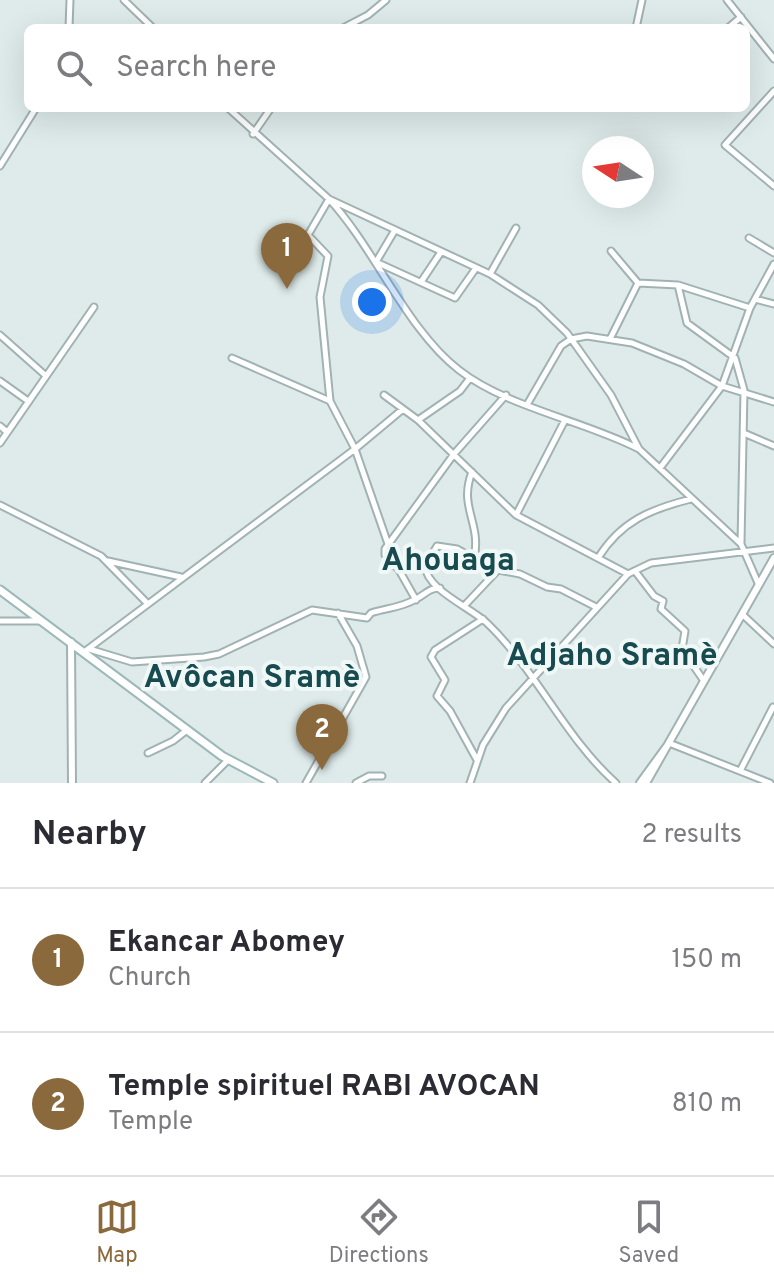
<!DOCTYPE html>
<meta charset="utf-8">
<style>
body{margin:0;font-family:Overpass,sans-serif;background:#f2f2f3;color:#2b2b33}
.compass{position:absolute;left:582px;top:136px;width:72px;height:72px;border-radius:50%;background:#fff;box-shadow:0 8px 32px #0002;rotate:282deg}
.you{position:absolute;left:372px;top:302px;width:28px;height:28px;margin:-20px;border:6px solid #fff;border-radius:50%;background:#1a73e8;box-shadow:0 0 0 12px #1a73e833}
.badge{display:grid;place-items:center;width:52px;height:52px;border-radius:50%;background:#8a693d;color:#fff;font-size:26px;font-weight:700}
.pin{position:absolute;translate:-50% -66px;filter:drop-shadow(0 2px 4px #0008)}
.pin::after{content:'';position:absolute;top:42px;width:28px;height:24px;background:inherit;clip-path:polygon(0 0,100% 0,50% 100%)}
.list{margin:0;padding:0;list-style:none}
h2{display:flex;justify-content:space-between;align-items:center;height:104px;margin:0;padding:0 32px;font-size:34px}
h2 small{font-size:26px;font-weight:400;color:#7c7c81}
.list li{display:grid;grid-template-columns:52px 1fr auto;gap:24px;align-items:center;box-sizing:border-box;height:144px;padding:0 32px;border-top:2px solid #e1e1e2}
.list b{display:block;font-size:30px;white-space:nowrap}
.list p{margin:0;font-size:26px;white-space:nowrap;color:#7c7c81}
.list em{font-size:26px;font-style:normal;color:#7c7c81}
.icon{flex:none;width:44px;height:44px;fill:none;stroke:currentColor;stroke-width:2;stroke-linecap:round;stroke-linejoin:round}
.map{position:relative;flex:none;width:774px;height:783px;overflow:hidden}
.search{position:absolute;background:#fff;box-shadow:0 8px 32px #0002;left:24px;right:24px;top:24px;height:88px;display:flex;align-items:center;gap:20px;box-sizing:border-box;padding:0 28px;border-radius:12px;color:#7c7c81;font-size:30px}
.sheet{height:392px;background:#fff}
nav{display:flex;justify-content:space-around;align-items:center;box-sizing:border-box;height:112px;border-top:2px solid #e1e1e2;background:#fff;font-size:22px;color:#7c7c81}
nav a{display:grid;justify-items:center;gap:4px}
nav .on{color:#8a693d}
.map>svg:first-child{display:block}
</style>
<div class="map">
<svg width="774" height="783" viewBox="0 0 774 783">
<rect width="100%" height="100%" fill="#deebea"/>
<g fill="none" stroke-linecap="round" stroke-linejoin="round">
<g stroke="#a1b2b3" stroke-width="9">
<path id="minor" d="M124,0L153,28
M727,0L774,59
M69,28L70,0
M343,28L368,15L386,0
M636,28L642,0
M728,28L741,17
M774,91L725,145L774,186
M228,108L329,199L490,274L538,305L567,333L611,395L639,449L741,544L758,583
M253,134L271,108
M0,166L36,108
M395,230L376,262L455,298L476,268
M749,238L774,253
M611,251L638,283L678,285L750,308
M490,274L516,228
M421,282L441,252
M678,285L687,323L735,358L744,390L741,543
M755,299L774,304
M0,335L45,375
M610,339L638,283
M232,358L330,401
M0,381L28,401
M384,395L418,420L516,515L628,574
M528,403L561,346L571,339L587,336L632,343L684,364L722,386L774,402
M418,420L460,391L470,378
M0,426L7,432
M746,434L774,446
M0,443L94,307
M660,468L722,386L750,308L774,264
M472,472C458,508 482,522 474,559
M0,505L101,556L147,603
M516,515L565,420
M388,544L355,449L330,401L320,297L328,256L308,235L329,199C375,249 407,330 459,370C506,407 585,421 639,449
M598,558C621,521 651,509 691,499
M108,561L181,577
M635,571L654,596L663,601L661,609L685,631L682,649L704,681
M416,600L399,570L385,555V549L454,454L506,395
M465,605L497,571
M596,607L561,589L547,587L520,574L493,569L457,549L437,546L425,566C427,590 470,607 487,623C537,671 565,738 616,783
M742,614L774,644
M0,621H41
M89,649L132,662L204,657L219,654L312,610L367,618L371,613C386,608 401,608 416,599C426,594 429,588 440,588
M84,652L355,449L403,409
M669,743L770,783
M148,753L173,741L187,730
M477,760L450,711L437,696L445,680L431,657L435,650L483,619
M740,771L773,707
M205,783L228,760
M306,783L366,677L357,646L338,613
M356,783L369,776H382
M470,783L483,745L506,708L628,574L651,563L774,548"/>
</g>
<g stroke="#a1b2b3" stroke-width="10">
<path id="tertiary" d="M71,642L72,783
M640,783L667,746
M646,783L774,558"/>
</g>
<g stroke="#9cb8b7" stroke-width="11">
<path id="secondary" d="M0,590L222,756L273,783"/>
</g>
<use href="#minor" stroke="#fff" stroke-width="5"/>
<use href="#tertiary" stroke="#fff" stroke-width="6"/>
<use href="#secondary" stroke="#fff" stroke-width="7"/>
</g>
<g text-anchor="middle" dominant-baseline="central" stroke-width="8" stroke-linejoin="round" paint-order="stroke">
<g font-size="32" font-weight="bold" fill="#184b50" stroke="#eff8f6">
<text x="448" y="562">Ahouaga</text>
<text x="612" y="657">Adjaho Sramè</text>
<text x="252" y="679">Avôcan Sramè</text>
</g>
</g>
</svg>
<svg class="compass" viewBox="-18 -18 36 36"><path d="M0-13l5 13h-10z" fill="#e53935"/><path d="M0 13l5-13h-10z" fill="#7c7c81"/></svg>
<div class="you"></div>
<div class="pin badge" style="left:287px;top:289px">1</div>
<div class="pin badge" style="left:322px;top:770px">2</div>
<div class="search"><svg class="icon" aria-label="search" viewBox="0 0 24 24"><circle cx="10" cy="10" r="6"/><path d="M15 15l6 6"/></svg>Search here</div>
</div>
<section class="sheet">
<h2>Nearby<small>2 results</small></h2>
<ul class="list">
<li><span class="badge">1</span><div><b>Ekancar Abomey</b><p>Church</p></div><em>150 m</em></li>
<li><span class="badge">2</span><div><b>Temple spirituel RABI AVOCAN</b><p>Temple</p></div><em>810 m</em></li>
</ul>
</section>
<nav>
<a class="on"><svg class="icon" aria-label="map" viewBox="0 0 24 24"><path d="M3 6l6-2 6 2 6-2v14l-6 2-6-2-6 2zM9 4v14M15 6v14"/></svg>Map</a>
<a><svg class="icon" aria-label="directions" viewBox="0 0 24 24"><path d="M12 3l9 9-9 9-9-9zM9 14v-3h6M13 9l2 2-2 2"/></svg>Directions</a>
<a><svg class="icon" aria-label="saved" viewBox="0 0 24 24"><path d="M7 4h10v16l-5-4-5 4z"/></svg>Saved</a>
</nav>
